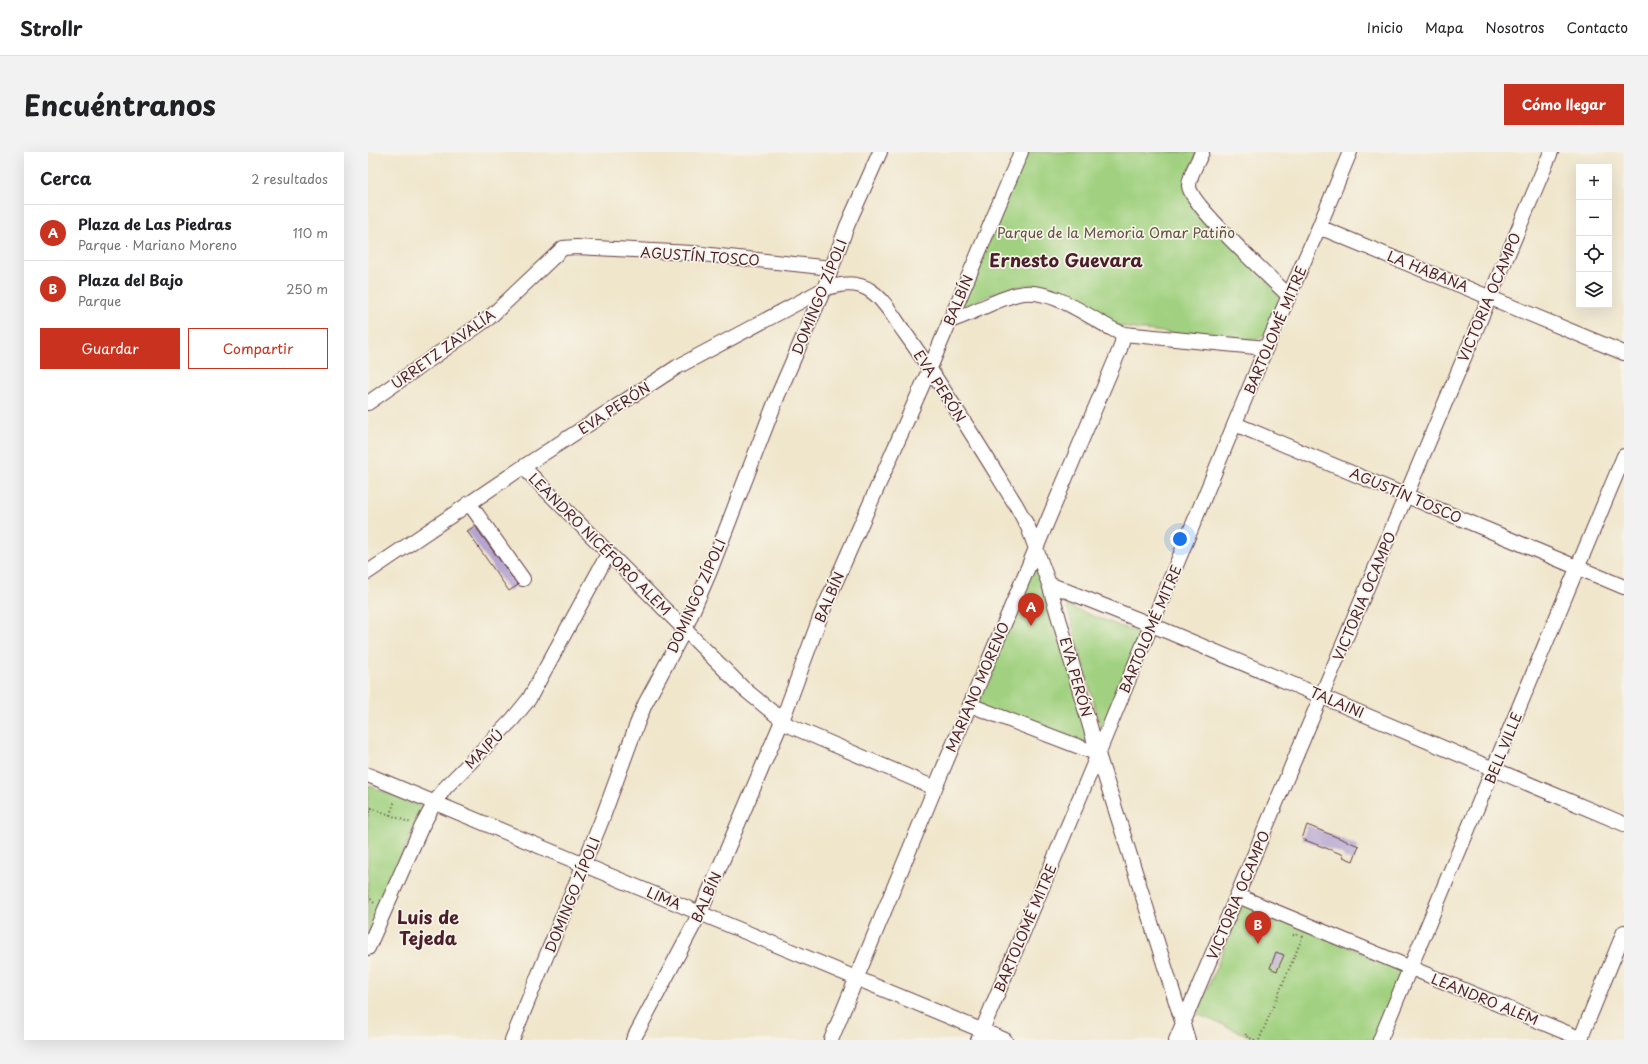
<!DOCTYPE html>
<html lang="es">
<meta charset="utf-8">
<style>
body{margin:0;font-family:"Playpen Sans",sans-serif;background:#f2f2f2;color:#202124}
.controls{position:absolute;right:12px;top:12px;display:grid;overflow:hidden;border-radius:0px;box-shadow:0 4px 16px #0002}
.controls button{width:36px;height:36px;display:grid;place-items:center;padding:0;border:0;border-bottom:1px solid #e0e0e0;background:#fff;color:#202124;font:20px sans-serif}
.you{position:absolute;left:812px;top:387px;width:14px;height:14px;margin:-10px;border:3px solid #fff;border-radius:50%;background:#1a73e8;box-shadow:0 0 0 6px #1a73e833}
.badge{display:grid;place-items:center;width:26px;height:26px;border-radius:50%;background:#c8321e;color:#fff;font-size:13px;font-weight:700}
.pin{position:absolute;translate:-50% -33px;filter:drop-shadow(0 1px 2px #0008)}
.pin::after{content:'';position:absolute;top:21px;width:14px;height:12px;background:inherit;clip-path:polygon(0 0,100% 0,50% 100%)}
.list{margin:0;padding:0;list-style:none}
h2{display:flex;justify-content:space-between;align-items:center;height:52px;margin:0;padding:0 16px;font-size:17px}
h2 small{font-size:13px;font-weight:400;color:#757577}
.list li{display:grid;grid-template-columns:26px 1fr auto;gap:12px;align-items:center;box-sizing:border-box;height:56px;padding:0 16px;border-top:1px solid #e0e0e0}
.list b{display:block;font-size:15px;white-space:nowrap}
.list p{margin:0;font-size:13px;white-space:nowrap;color:#757577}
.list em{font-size:13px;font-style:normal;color:#757577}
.actions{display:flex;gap:8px;padding:12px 16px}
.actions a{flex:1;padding:9px 0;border:1px solid #c8321e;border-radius:0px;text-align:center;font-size:14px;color:#c8321e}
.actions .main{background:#c8321e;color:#fff}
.icon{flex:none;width:22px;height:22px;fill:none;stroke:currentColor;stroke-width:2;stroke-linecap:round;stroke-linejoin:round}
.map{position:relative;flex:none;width:1256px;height:888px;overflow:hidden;border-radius:0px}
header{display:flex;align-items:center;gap:24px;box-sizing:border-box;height:56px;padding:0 20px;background:#fff;border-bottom:1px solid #e0e0e0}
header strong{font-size:19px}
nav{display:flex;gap:22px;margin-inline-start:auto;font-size:14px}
.intro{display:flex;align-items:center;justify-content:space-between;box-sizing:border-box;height:96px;padding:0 24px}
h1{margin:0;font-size:28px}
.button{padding:10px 18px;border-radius:0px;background:#c8321e;color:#fff;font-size:14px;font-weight:700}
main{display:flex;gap:24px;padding:0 24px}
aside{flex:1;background:#fff;border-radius:0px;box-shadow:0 4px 16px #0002}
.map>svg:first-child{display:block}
</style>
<header>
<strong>Strollr</strong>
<nav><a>Inicio</a><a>Mapa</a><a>Nosotros</a><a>Contacto</a></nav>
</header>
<div class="intro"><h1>Encuéntranos</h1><a class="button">Cómo llegar</a></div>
<main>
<aside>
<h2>Cerca<small>2 resultados</small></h2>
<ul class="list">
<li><span class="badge">A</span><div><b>Plaza de Las Piedras</b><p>Parque · Mariano Moreno</p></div><em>110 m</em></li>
<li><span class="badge">B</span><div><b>Plaza del Bajo</b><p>Parque</p></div><em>250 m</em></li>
</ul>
<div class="actions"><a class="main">Guardar</a><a>Compartir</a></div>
</aside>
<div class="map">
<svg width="1256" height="888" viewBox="0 0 1256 888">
<rect width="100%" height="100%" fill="#f7f3e8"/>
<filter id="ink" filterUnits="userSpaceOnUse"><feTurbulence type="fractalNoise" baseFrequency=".025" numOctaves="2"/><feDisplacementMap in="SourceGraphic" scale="8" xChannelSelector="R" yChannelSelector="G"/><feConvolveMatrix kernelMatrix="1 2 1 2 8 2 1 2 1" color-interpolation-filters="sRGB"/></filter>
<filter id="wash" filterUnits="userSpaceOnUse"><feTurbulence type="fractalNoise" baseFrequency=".012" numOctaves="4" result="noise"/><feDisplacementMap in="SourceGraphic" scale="16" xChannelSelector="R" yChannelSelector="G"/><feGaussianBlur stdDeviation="0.9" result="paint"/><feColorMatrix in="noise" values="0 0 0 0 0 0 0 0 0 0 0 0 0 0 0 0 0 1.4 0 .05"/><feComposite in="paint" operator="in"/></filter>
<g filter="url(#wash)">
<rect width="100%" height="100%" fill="#f0e6cc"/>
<path fill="#a1d180" stroke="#767856" d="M657,0H829L817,30L914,147L898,183L881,189L768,177L751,174L688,138C656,125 624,141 595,156L594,154Z
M668,395L730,602L602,553Z
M699,454L775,483L734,580Z
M0,633L54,655L0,788Z
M875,751L1037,818L1008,888H891L829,862Z"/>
<g id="blocks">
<path fill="#b5a5d0" d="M107,374L150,433L141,439L99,379Z
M939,673L991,694L985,709L975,705L976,703L934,687Z
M908,800L916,803L909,819L902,816Z"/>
</g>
</g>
<g filter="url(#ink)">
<use href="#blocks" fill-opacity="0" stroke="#633d43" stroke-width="1"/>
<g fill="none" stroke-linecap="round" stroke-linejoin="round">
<g stroke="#633d43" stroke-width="16">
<path id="minor" d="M834,0C830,10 821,23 821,34C822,53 904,127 921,144
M951,75L1256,201
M581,169C605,162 626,148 650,142C681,134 719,164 746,178L756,182L898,196
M0,251L121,166L195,96L208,95L324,101L463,116
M867,272L1256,435
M155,315L375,536L420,573L567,636
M101,351L155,427
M0,420L155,315L309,215L456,137C472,132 488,129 503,139C517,148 527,168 537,181C577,237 612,295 648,353L660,375L681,432L730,602L820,888
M681,432L784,473L1256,672
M602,553L730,602
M0,623L637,888
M870,744L1204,883L1214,888
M0,796L53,676L67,650L77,636L144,568L161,547L240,402
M144,888L233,670L269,572L277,552L317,477L342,419L410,243L456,137L479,74L512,0
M265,888L332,761L414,569L453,463L562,216L653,0
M463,888L567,636L752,197L756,182
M610,888L730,602L898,196L951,75L982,0
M808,888L1183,0
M1012,888L1256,304
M1212,888L1256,780"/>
</g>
<path stroke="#633d43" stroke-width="2" stroke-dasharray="1 3" stroke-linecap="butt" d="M22,663L27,648
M0,664L4,656L43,671
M0,744L7,752
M925,783L928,784L929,782
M878,882L877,884L887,888
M891,888L935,784"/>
<use href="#minor" stroke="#fff" stroke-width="14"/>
</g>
</g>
<g text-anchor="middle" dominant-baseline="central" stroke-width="3.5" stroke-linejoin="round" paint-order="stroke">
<g font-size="14" fill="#645444" stroke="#f7f3e8">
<text x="748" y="80">Parque de la Memoria Omar Patiño</text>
</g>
<g font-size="14" fill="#4a1f2b" stroke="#f7f3e8">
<text transform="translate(332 104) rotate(4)">AGUSTÍN TOSCO</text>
<text transform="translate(1060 119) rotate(22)">LA HABANA</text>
<text transform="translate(451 145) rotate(-68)">DOMINGO ZÍPOLI</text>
<text transform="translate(1121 145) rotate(-67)">VICTORIA OCAMPO</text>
<text transform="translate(590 148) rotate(-67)">BALBÍN</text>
<text transform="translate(907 178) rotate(-67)">BARTOLOMÉ MITRE</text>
<text transform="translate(75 197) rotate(-36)">URRETZ ZAVALÍA</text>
<text transform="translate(572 234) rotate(57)">EVA PERÓN</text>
<text transform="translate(246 256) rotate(-33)">EVA PERÓN</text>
<text transform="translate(1038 343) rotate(23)">AGUSTÍN TOSCO</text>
<text transform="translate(232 392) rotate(45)">LEANDRO NICÉFORO ALEM</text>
<text transform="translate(328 444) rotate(-66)">DOMINGO ZÍPOLI</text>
<text transform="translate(996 444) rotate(-67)">VICTORIA OCAMPO</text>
<text transform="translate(461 445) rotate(-67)">BALBÍN</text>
<text transform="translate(782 477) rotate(-67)">BARTOLOMÉ MITRE</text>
<text transform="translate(708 525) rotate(74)">EVA PERÓN</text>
<text transform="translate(609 535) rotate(-67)">MARIANO MORENO</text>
<text transform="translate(969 550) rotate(23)">TALAINI</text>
<text transform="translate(1135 596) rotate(-68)">BELL VILLE</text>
<text transform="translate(116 597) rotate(-45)">MAIPÚ</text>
<text transform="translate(204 743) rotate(-68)">DOMINGO ZÍPOLI</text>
<text transform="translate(870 743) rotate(-67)">VICTORIA OCAMPO</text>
<text transform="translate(338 745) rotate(-66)">BALBÍN</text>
<text transform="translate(296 746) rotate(23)">LIMA</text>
<text transform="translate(657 776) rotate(-67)">BARTOLOMÉ MITRE</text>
<text transform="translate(1117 847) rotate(22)">LEANDRO ALEM</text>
</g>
<g font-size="18" font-weight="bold" fill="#4a1f2b" stroke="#f7f3e8">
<text x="698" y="107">Ernesto Guevara</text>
<text x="60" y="764">Luis de<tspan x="60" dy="21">Tejeda</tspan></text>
</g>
</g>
</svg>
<div class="controls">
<button>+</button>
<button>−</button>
<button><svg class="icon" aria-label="locate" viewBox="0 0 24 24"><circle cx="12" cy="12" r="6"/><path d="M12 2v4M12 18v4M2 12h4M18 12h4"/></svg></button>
<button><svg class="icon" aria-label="layers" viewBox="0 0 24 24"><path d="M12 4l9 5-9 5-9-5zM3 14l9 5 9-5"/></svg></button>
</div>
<div class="you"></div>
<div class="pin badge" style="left:663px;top:474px">A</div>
<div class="pin badge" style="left:890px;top:792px">B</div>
</div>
</main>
